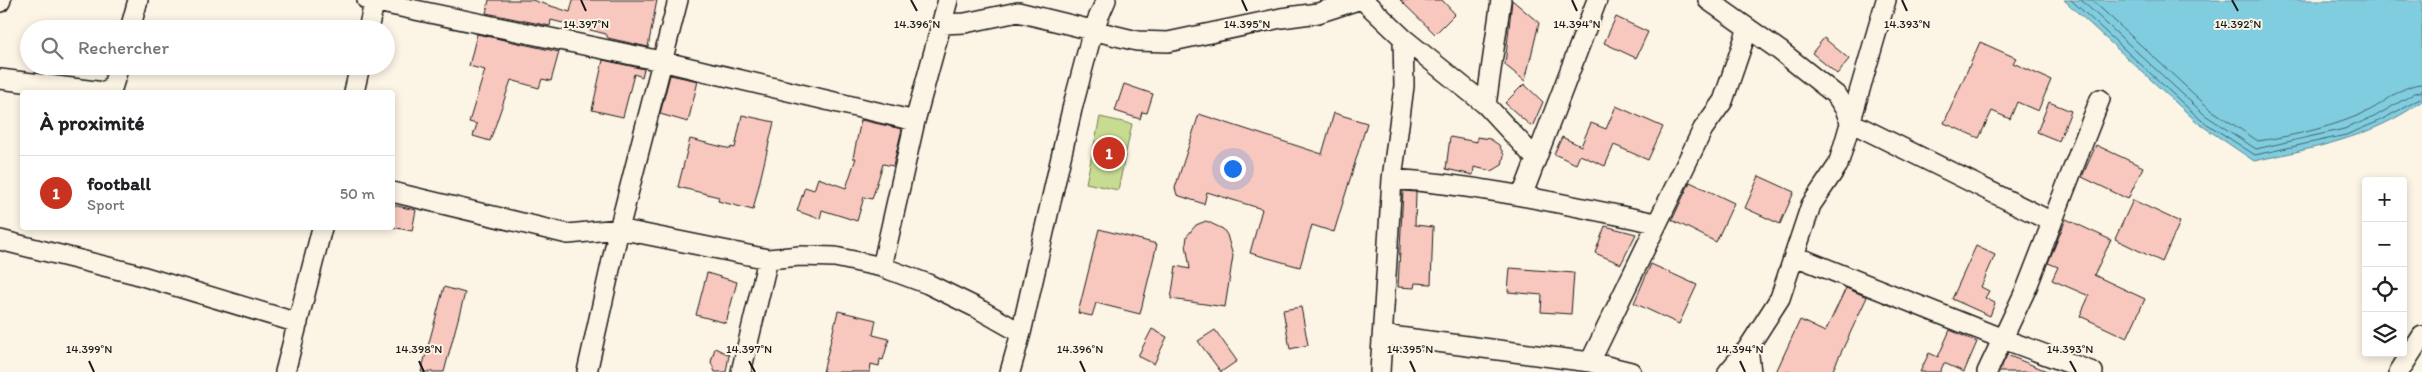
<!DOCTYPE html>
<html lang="fr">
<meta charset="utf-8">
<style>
body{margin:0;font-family:Itim,sans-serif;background:#f2f2f2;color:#202124}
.controls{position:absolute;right:15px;bottom:15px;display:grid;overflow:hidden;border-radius:5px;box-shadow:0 2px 8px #0003}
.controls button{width:45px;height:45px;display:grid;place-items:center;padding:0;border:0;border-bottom:1px solid #e0e0e0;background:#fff;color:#202124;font:25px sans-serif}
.you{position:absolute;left:1232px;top:168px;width:18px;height:18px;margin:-12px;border:4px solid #fff;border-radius:50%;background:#1a73e8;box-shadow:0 0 0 8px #1a73e833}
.badge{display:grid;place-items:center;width:32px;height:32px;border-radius:50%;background:#c8321e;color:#fff;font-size:16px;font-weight:700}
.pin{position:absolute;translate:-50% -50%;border:2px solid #fff;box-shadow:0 1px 5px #0006}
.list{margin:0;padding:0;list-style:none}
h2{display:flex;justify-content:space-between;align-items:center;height:65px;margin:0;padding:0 20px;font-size:21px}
h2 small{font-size:16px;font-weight:400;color:#757577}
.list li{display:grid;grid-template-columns:32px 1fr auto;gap:15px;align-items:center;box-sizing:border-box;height:75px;padding:0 20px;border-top:1px solid #e0e0e0}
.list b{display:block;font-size:19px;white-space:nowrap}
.list p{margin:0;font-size:16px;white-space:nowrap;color:#757577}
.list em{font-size:16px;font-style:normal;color:#757577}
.icon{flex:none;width:28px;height:28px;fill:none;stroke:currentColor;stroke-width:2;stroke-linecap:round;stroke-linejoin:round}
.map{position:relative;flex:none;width:2422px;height:372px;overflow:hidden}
.search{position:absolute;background:#fff;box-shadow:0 2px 8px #0003;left:20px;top:20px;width:375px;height:55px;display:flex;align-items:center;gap:12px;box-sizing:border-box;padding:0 18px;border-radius:28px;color:#757577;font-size:19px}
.panel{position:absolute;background:#fff;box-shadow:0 2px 8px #0003;left:20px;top:90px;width:375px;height:140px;border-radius:5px}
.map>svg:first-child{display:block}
</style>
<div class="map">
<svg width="2422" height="372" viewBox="0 0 2422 372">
<rect width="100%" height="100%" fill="#fcf5e5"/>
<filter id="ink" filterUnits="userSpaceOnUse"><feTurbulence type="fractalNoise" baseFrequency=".02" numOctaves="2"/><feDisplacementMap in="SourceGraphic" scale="10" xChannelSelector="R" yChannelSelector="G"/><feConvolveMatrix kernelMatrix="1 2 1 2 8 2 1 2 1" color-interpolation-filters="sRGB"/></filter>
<g filter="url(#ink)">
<path fill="#c7dc91" stroke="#727c56" d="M1100,117L1132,124L1118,190L1086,183Z"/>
<path fill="#81cde0" stroke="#598692" d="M2064,0H2422V101C2372,138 2313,148 2254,161L2198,123Z"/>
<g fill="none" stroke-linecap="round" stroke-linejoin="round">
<path stroke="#44636a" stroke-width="1" d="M2071,0L2201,120L2255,155L2346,135L2377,122L2422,98
M2081,0L2205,115L2256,149L2344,129L2374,117L2415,93L2422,91
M2092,0L2210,109L2258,141C2293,136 2338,126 2370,110C2386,102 2404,84 2422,84"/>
</g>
<path fill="#f8c8be" stroke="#1c1c1c" d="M489,0H532L570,12L573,0H657L648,47L608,38L606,34L551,20L550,26L486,13Z
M1400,0H1442L1455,14L1435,34Z
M1512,0L1539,23L1525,81L1505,65Z
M1616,17L1648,32L1636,58L1604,43Z
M477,34L559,52L551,81L542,79L539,88L511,80L490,141L473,136L477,124L469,122L485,70L469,66Z
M1824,38L1849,59L1837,74L1812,53Z
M1980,42L2016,58L2013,63L2051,80L2038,111L2017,102L2010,119L1992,111L1979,138L1944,123Z
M603,60L644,69L642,77L634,74L623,117L592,110Z
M670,75L698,81L688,122L660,114Z
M1124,84L1153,94L1147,113L1142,112L1140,119L1115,111Z
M1524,84L1543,102L1532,127L1505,103Z
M2049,102L2071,111L2059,141L2037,132Z
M1616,106L1663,127L1648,160L1614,145L1605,166L1580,155L1576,164L1554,154L1562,137L1581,146L1591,123L1606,129Z
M1334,113L1367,123L1334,232L1312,225L1300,267L1250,253L1262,209L1207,192L1204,204L1177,195L1175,188L1199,114L1322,154Z
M742,115L774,122L753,210L718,201L719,197L678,187L690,139L731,149V147L735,148Z
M861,120L902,129L893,166L883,164L872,199L864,197L857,221L822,210L820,219L797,211L805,187L814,190L818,178L846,188L856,158H853Z
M1450,137L1477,142V137L1490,139L1499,145L1504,155L1502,165L1492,171L1474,167L1473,175L1446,169Z
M2096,145L2143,167L2128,199L2082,177Z
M1759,176L1794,192L1780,224L1745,208Z
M1690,182L1734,203L1716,242L1672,220Z
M1403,191L1416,192L1415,225L1433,227L1431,284L1415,283L1414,288L1398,287Z
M2133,200L2180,222L2162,262L2115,239Z
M392,205L416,210L412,231L392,227Z
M2066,219L2111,240L2094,275L2145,299L2127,338L2080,316L2089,296L2052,280L2058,267L2048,263Z
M1206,221L1223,229L1227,235L1233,256L1225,307L1171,299L1176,266L1190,269L1186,244L1187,236L1196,225Z
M1605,226L1636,234L1621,264L1595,253Z
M1099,229L1157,244L1140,314L1096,303L1092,316L1078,313Z
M1976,246L1995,255L1981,287L1989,291L1985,298L1995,303L1990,316L1952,299Z
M1651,264L1697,285L1679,324L1634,303Z
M1510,268L1574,273L1571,314L1541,312L1542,295L1508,292Z
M707,273L737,282L726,323L696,315Z
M444,287L465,293L444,372H421Z
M1846,288L1867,297L1832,372H1776L1800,320L1825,332Z
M1301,307L1308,345L1290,349L1283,310Z
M838,311L876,320L873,335L889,339L883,360L880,359L879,366L871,364L870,372H823Z
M1152,329L1167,337L1154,364L1138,356Z
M1215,330L1237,361L1221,372L1198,341Z
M1950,330L1977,342L1964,372L1944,363L1940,372H1920L1929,353L1938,357Z
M715,348L729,355L726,372H715L711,362Z
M2007,355L2047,371V372H1999Z"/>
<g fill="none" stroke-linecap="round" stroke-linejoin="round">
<g stroke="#1c1c1c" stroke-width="22">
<path id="minor" d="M367,0L661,61L915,121
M1363,0L1403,38L1404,86L1392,179L1380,372
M1708,0L1779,50L1836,95L1845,109L1850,122L2052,222
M0,2L1,0
M942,24L965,23L1018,12L1137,41L1168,42L1281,18L1318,13L1358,0
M130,29L138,0
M368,29L375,0
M1403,38L1486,105L1536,159
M0,79L104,92
M111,92L119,66
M354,92L360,66
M1486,105L1501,0
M1392,179C1481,185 1568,205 1656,223
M392,192L568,234L619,229L768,259L800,256L835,257L882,267L928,284L977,308L1021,333
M1522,196L1597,0
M0,240L132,273L298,323
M1795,256L2003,339L2093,372
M882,267L915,121L948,0
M1383,335L1590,362L1631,372
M1748,348L1751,372
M1590,362L1703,129L1723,101L1748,28
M285,372L322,228
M587,372L619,229L678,0
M741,372L768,259
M1010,372L1021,333L1072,109L1093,30L1106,0
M1728,372L1748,348L1780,298L1811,205L1838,165L1886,0
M1987,372L2027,287L2100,99
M2399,372L2422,336"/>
</g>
<use href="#minor" stroke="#fcf5e5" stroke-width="19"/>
</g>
</g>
<path fill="none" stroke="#1c1c1c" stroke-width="2" d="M581,0L586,11M911,0L917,11M1242,0L1247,11M1572,0L1577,11M1902,0L1907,11M2232,0L2238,11M89,361L94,372M419,361L424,372M749,361L755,372M1080,361L1085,372M1410,361L1415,372M1740,361L1745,372M2070,361L2076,372"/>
<g font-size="12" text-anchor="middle" fill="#1c1c1c" stroke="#fcf5e5" stroke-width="4" stroke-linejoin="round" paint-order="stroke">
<text x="1247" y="28">14.395°N</text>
<text x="586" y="28">14.397°N</text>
<text x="917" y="28">14.396°N</text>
<text x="1577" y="28">14.394°N</text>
<text x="1907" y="28">14.393°N</text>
<text x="2238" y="28">14.392°N</text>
<text x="89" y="353">14.399°N</text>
<text x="419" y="353">14.398°N</text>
<text x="749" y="353">14.397°N</text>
<text x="1080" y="353">14.396°N</text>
<text x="1410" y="353">14.395°N</text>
<text x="1740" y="353">14.394°N</text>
<text x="2070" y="353">14.393°N</text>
</g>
</svg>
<div class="controls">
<button>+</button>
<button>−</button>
<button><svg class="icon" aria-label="locate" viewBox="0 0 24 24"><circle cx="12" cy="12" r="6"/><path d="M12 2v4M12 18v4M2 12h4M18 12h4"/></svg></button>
<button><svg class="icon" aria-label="layers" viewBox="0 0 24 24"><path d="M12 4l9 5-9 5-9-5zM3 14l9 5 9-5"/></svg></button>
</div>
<div class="you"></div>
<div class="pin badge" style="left:1109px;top:153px">1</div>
<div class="search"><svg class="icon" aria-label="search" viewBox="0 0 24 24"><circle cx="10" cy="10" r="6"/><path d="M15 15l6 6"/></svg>Rechercher</div>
<section class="panel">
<h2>À proximité<small></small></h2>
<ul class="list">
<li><span class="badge">1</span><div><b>football</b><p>Sport</p></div><em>50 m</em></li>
</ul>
</section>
</div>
